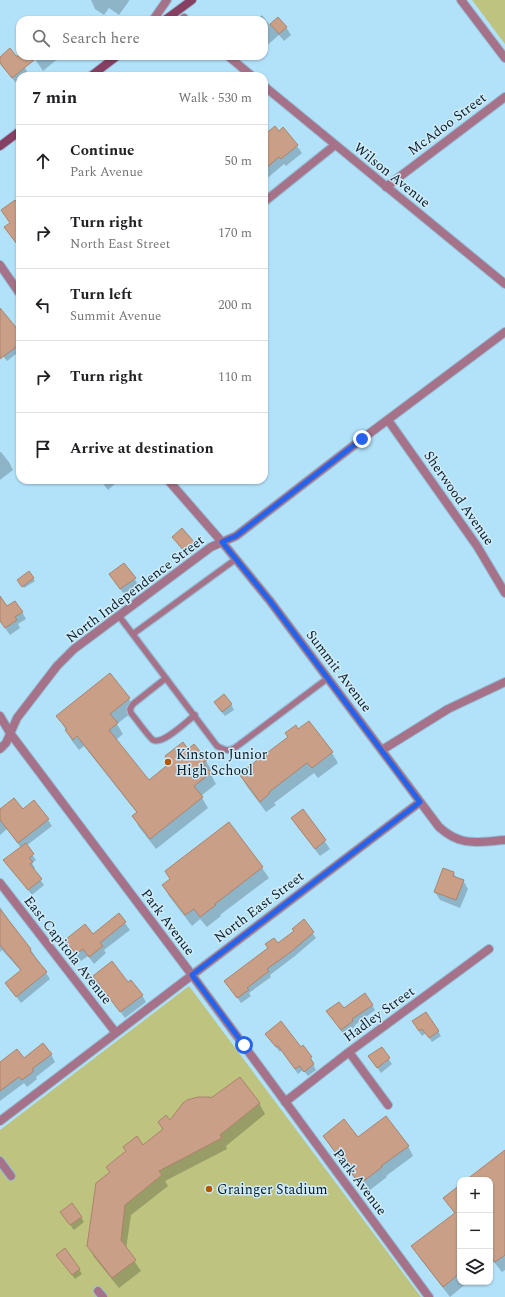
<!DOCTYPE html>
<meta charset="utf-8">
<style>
body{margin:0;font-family:Spectral,serif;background:#f2f2f2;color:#202124}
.controls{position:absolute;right:12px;bottom:12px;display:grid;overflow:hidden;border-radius:8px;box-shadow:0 1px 3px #0004}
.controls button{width:36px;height:36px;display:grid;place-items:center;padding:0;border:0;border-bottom:1px solid #e0e0e0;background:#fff;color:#202124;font:20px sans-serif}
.stop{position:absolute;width:12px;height:12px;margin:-9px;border:3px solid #2563eb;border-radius:50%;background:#fff}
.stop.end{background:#2563eb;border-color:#fff;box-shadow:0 1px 4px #0008}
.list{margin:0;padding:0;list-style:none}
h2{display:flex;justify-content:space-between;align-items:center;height:52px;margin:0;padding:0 16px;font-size:17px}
h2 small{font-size:13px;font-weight:400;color:#757577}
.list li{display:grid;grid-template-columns:26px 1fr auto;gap:12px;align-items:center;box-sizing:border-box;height:72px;padding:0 16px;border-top:1px solid #e0e0e0}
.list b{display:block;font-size:15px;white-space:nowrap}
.list p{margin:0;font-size:13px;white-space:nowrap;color:#757577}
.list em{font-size:13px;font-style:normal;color:#757577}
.icon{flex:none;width:22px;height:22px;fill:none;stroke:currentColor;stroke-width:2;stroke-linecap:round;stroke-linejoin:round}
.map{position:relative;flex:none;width:505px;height:1297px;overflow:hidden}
.search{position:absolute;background:#fff;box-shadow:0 1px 3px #0004;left:16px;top:16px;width:252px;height:44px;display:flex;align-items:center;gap:10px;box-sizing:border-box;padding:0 14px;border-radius:12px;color:#757577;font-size:15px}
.panel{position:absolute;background:#fff;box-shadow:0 1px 3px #0004;left:16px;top:72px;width:252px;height:412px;border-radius:12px}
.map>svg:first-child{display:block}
</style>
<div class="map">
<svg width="505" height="1297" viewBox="0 0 505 1297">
<rect width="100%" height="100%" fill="#b2e2fa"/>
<path fill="#bec380" d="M472,0H505V44Z
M189,986L421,1297H0V1130Z"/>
<path fill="#0003" d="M91,0H129V1L119,15L109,8L104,15L95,9Z
M262,15L270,25L278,18L286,27L291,35L284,41L279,35L264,48V20H257Z
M33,56H61L43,71Z
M0,58L25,68L28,73L24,76H20V79L16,83L1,65Z
M279,132L297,146L302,153L286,166L284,164L264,181V136Z
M20,201V248L10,235L11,223L16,204Z
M0,310L20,334V351L7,361L0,352Z
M0,452H1L9,462L13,470L0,480Z
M100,480H116L117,482L108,490Z
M176,542L194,544L197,549L188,556Z
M124,564L138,584L124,594L113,580Z
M29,573L35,581L24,588L19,580Z
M0,598L7,608L22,612L26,619L18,624L20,628L10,635L0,621Z
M110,675L129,699L135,710L117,724L123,734L116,740L149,782L171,764L166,756L188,750L194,745L206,761L212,771L210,773L216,784L201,796L208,808L156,849L139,827L133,816L137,813L84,746L79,750L72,741L58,716Z
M231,704L234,710L225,716L218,708Z
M298,730L332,753L338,763L318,778L314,773L274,803L276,805L266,812L246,785L240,774Z
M303,810L330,849L320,856L297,826Z
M0,811H23L48,820L52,826L26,846L36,860L32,863L35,868L33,870L44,885L32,895L8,865L21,848L7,829L0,835Z
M229,823L262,868L269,878L220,915L221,916L207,927L200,919L192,926L169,896L163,885L171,880Z
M454,873L456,878L463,880L468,889L460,908L440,900L435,892Z
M0,907L8,919L7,920L31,950L50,979L21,1003L6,983L21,971L2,950L0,952Z
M119,915L130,930L104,950L106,953L94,964L88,956L81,961L66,940L93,936Z
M304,921L316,938L295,956L270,975L271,977L249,993L251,996L241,1003L229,986L277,944L295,932Z
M94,976L128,983L142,995L146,1002L125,1018Z
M372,1005L375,1010L355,1025V1026L344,1035L331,1017L344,1009Z
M416,1027L438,1031L441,1036L432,1042L426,1033L422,1036Z
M269,1039L301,1048L303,1047L314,1063L313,1064L316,1070L308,1076L303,1070L298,1074L281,1050L280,1052Z
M381,1048L392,1064L381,1073L373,1062Z
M51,1054L55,1062L36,1077L37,1079L27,1087L24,1083L0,1101V1063Z
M259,1103L265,1114L226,1146L227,1149L165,1181L168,1186L131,1215L126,1249L141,1271L119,1288L94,1257L88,1246L110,1173L107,1167L143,1146L163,1130L159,1122Z
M324,1136L358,1138L408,1146L413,1156L386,1176L387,1177L366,1193L330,1146Z
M505,1151V1270L502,1272L494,1262L490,1265V1180H468Z
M460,1186V1282H468L450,1297L419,1257L413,1247L455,1214L444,1198Z
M81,1217L84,1222L74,1230L65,1218Z
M61,1260L79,1269L82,1274L75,1279Z"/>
<path fill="#c99f88" stroke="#ab836c" d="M278,17L287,27L279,34L270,24Z
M10,48L16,56H39L12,78L0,63V57Z
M275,126L279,131L283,127L298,145L281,159L279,157L264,170V135Z
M15,200L20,207V248L4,227L10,223L1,210Z
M0,308L20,332V344L0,359Z
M182,528L195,543L185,552L172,537Z
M124,563L136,578L120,589L109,574Z
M29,571L34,578L22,587L17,580Z
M0,596L7,606L15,601L23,612L15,617L17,620L5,628L0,621Z
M110,673L130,698L110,714L118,723L109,730L149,780L170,763L165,756L183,742L188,749L194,744L207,760L203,763L211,773L194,786L203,797L150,839L132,816L137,812L77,736L73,740L65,730L67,729L56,716Z
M224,694L232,704L222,712L214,702Z
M309,721L333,752L312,768L307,763L269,792L270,793L260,802L239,774L288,737L285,733L296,725L298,729Z
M14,798L23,809L34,800L49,819L18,843L0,820V809Z
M303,809L326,840L315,849L291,818Z
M229,822L263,867L215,904L216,905L200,917L194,909L185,915L162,885L170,879L165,871Z
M26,843L34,854L29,858L33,862L30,864L42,879L28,890L3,860Z
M443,868L454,872L453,876L464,880L456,900L434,892Z
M0,909L31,949L30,951L47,972L16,997L5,983L21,970L0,945Z
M119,913L126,922L100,943L103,946L89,957L83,949L76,954L65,940L85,924L93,934Z
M304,919L314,932L292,951L267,969L269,971L247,988L249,990L237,998L224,981L268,948L265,944L274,938L278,943L294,931L292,929Z
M112,961L128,982L131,980L143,995L120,1012L93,976Z
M365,993L373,1005L352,1019L353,1021L341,1030L326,1011L339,1002L344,1008Z
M426,1012L439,1031L429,1038L422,1029L419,1031L412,1021Z
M281,1021L301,1047L303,1045L312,1057L310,1058L314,1064L304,1072L300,1066L295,1069L278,1046L276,1047L265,1034Z
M43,1043L52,1054L32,1069L34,1071L22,1080L19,1077L0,1091V1062L17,1049L24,1058Z
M382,1047L390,1058L377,1068L368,1056Z
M240,1077L260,1103L220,1135L222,1138L159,1171L162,1175L125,1205L121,1240L136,1260L112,1278L87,1246L96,1183L110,1172L106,1167L126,1151L123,1147L137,1136L143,1145L163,1129L158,1122L166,1115L170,1120L183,1103L187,1100L198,1097H210L211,1098Z
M386,1116L409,1146L381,1166L382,1167L360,1184L323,1136L344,1119L358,1137Z
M505,1150V1255L495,1262L490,1255V1180H466Z
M460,1185V1273L443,1287L411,1246L455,1213L443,1198Z
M72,1203L82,1217L70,1225L60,1212Z
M65,1248L80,1269L72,1275L56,1255Z"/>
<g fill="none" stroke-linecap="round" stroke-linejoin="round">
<g stroke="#94bed4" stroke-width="8">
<path id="service" d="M119,616L217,746C225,750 228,752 236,747L328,678
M133,634L236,559
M166,678L133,704L130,709L131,713C136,719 148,736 153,740C163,745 187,721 195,715"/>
</g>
<g stroke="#94bed4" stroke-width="10">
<path id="minor" d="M461,0L505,58
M184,18L185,20
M153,20L167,0
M228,56L252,76
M264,86L505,284
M386,187L505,97
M264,202L335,145
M0,265L20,294
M388,420L477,546L505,593
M168,480L222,542L270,601L439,827C461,847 477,842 505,840
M0,716L10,733L192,975L429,1297
M0,749L6,743L17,718L57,666L74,649L211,547L236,536L362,439L505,332
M382,750L448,709L505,682
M0,883L116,1033
M349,1052L388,1105
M285,1102L349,1052L489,949
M0,1121L420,802
M0,1161L11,1176
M98,1291L103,1297"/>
</g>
<g stroke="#94bed4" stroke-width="10">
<path id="secondary" d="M165,20L192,0
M91,76L117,56
M0,146L20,131"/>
</g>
<use href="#service" stroke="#a67289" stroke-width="5.5"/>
<use href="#minor" stroke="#a67289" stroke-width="8"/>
<use href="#secondary" stroke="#873f62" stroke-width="8"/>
</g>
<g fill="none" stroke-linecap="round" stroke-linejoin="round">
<path stroke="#2563eb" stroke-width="5" d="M244,1045L192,975L420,802L270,601L222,542L236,536L362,439"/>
</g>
<g fill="#b45603" stroke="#d0ecfb" stroke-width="1.5">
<circle cx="168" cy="762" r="4"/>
<circle cx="209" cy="1189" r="4"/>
</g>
<g text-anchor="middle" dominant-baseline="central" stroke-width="3" stroke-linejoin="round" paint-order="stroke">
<g font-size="14" fill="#091c25" stroke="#d0ecfb">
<text transform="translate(447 124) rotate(-37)">McAdoo Street</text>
<text transform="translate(392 175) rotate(39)">Wilson Avenue</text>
<text transform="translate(459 498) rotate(55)">Sherwood Avenue</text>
<text transform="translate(135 589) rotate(-37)">North Independence Street</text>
<text transform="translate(339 671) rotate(53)">Summit Avenue</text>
<text transform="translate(259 907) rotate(-37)">North East Street</text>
<text transform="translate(168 922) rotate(53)">Park Avenue</text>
<text transform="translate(68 950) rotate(52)">East Capitola Avenue</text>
<text transform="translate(379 1014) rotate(-36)">Hadley Street</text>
<text transform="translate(360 1182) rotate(53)">Park Avenue</text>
</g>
<g font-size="14" fill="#091c25" stroke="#d0ecfb" text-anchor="start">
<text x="176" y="754">Kinston Junior<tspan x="176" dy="16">High School</tspan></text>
<text x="217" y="1189">Grainger Stadium</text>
</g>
</g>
</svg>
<div class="controls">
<button>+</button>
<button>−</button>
<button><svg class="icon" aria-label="layers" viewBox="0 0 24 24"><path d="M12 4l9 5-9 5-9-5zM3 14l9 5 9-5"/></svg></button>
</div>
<div class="stop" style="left:244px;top:1045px"></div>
<div class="stop end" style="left:362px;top:439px"></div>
<div class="search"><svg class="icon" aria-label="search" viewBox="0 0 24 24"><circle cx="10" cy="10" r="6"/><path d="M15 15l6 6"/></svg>Search here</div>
<section class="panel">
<h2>7 min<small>Walk · 530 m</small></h2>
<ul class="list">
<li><svg class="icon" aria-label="ahead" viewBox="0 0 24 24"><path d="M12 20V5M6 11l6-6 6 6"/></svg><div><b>Continue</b><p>Park Avenue</p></div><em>50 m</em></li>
<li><svg class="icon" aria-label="right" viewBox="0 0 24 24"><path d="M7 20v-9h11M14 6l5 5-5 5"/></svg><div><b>Turn right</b><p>North East Street</p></div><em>170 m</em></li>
<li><svg class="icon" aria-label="left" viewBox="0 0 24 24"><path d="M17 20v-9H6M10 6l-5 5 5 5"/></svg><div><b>Turn left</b><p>Summit Avenue</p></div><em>200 m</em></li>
<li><svg class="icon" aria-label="right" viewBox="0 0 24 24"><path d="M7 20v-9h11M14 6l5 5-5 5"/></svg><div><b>Turn right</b></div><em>110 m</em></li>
<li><svg class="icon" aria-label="arrive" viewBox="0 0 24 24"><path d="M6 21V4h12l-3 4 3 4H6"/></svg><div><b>Arrive at destination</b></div></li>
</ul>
</section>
</div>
